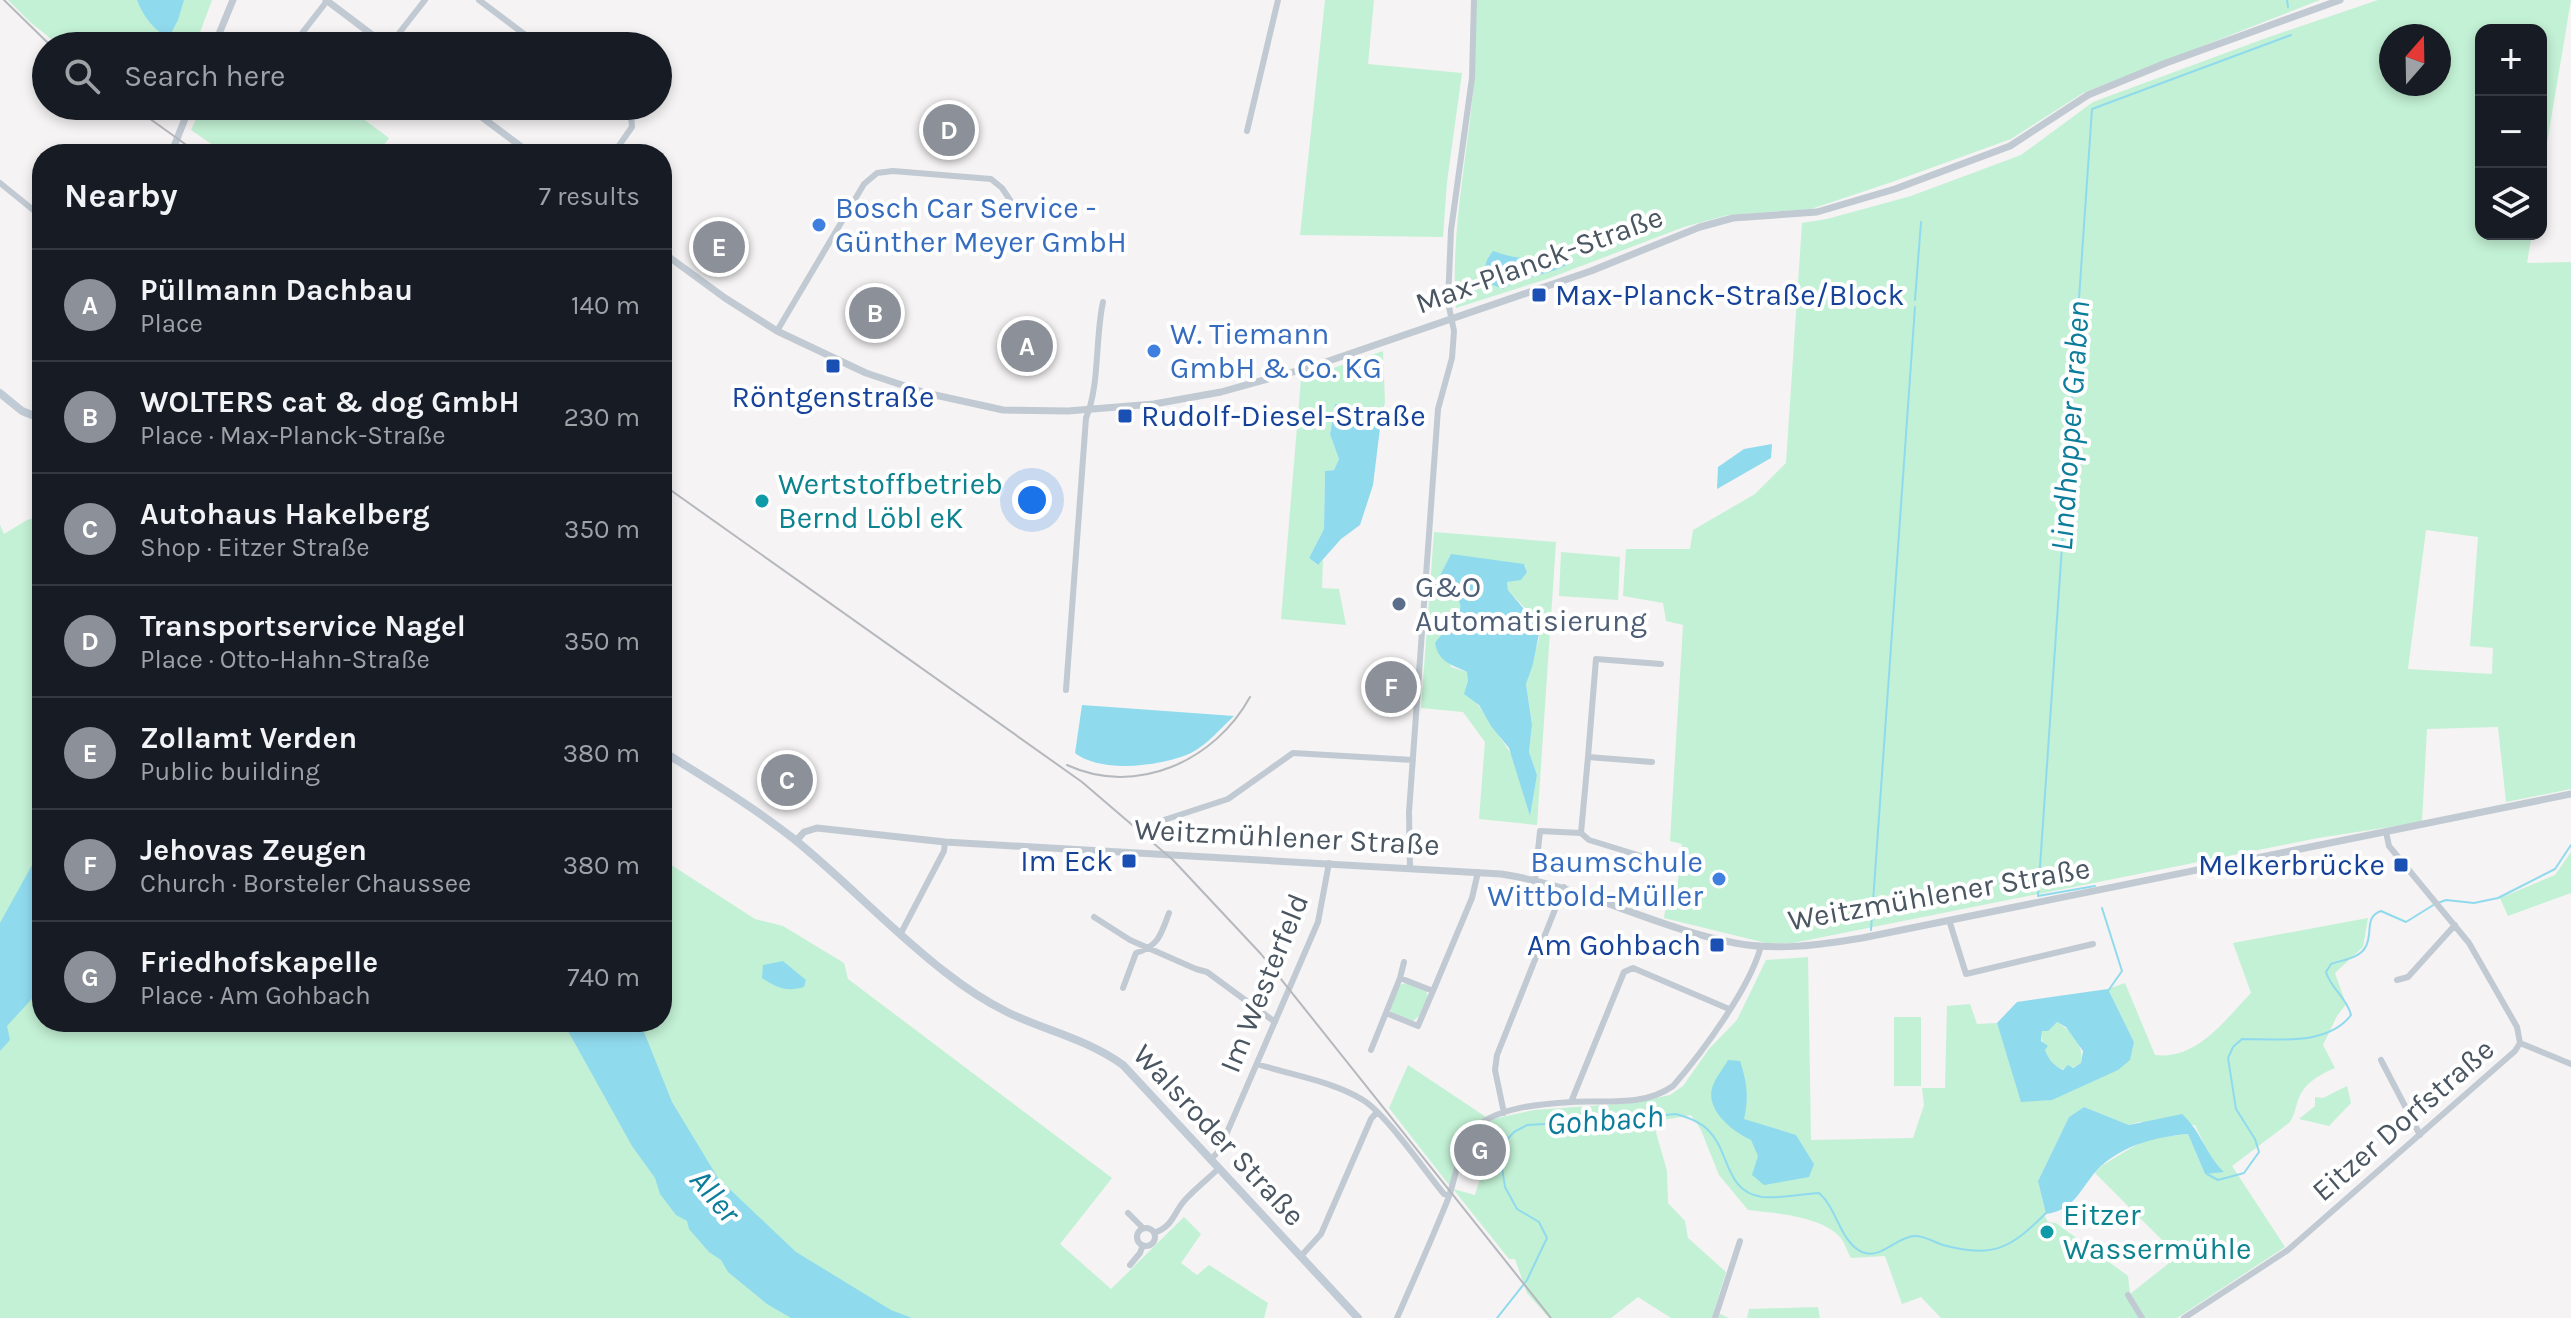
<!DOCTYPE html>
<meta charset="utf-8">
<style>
body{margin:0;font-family:Karla,sans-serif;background:#242831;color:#f1f3f6}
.controls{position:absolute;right:24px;top:24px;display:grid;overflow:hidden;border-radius:16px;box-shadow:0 4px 12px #0003}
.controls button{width:72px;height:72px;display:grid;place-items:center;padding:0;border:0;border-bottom:2px solid #363941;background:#171b24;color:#f1f3f6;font:40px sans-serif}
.compass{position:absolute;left:2379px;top:24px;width:72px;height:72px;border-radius:50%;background:#171b24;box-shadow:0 4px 12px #0003;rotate:20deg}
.you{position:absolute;left:1032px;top:500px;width:28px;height:28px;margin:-20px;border:6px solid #fff;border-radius:50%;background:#1a73e8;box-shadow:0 0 0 12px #1a73e833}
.badge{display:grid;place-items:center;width:52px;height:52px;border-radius:50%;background:#8c9099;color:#fff;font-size:26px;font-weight:700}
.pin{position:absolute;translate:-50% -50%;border:4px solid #fff;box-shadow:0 2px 8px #0006}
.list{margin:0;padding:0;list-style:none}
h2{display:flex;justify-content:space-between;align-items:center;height:104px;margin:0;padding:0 32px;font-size:34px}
h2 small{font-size:26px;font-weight:400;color:#9ea1a6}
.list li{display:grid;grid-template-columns:52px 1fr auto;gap:24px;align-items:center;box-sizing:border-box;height:112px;padding:0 32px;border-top:2px solid #363941}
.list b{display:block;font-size:30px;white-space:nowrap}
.list p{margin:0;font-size:26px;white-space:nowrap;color:#9ea1a6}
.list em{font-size:26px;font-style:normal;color:#9ea1a6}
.icon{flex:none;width:44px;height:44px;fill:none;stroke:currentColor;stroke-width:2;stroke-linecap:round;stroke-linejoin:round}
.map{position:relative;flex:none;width:2571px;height:1318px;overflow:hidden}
.search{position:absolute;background:#171b24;box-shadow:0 4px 12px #0003;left:32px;top:32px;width:640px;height:88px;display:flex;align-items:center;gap:20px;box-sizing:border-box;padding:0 28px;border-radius:44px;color:#9ea1a6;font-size:30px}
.panel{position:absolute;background:#171b24;box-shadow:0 4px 12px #0003;left:32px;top:144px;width:640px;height:888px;border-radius:32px}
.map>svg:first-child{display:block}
</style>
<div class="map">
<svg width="2571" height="1318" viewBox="0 0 2571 1318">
<rect width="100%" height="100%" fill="#f5f3f3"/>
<path fill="#c3f1d5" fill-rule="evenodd" d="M8,0H212L195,46H60L30,22Z
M1325,0H1374L1368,64L1462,73L1447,182L1443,237L1300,235Z
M1476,0H2320L2083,93L2011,139L1892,182L1811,209L1728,215L1684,227L1547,279L1456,308C1450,232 1468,156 1474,80C1476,54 1475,27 1476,0Z
M2378,0H2571L2541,179V30H2481V234H2532L2527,263L2571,262V789L2506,802L2498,727L2427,729L2422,822L2318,838L1793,943H1766L1664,918L1668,890H1677L1682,844L1670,841L1683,625L1666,621L1663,603L1623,596L1626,549H1690L1693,530L1755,494L1786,463L1802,223L1827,219L1911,196L2021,155L2093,102L2269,37ZM2391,36H2439V84H2391ZM2426,530L2478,537L2470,646L2493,648L2492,674L2408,669Z
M202,106H346L389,138L377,154H226L191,130Z
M1383,351L1385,402L1381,420L1377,410L1335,404L1330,433L1339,459L1334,470L1325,471L1324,529L1309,558L1317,565L1323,560L1322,588L1339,589L1346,625L1281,619L1301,379Z
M42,516V1022H662V859L755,919L783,926L844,963L848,979L852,982L1112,1178L1060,1244L1111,1289L1184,1217L1201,1234L1181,1263L1197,1275L1209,1265L1268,1303L1264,1318H0V525L4,534L27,520Z
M1434,532L1556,542L1537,825L1479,819L1485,742L1463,712L1421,708ZM1451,555L1525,565L1527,572L1507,582L1508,590L1535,619L1539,638L1526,684L1532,725L1529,752L1537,775L1530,815L1514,758L1474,699L1467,672L1451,667L1445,629C1468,608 1466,593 1434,586Z
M1561,552L1620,557L1618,600L1559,596Z
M2571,852V893L2508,916L2500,898L2555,875Z
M2368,918L2363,947L2335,973L2346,1004L2337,1016L2323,1045L2335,1068C2323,1073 2308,1081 2302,1092C2295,1102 2297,1113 2289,1123L2232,1166L2285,1247L2177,1318H1941L1921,1297L1902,1304L1885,1256L1851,1258C1847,1251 1844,1241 1839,1236C1820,1216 1774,1213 1748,1210L1719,1175L1701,1130L1691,1115L1653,1122L1667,1171L1668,1203L1685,1221L1688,1238L1726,1272L1714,1311L1729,1318H1671L1638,1297L1611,1318H1549L1527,1293L1515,1259H1509L1453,1189L1475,1195L1483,1169L1462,1162L1471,1138L1489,1120L1534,1110L1632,1103L1670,1095L1683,1086L1709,1049L1737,1020L1766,960L1808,957L1811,1140L1913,1138L1924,1105L1922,1088H1945L1947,1006L1970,1004L1977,1024L1997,1023L2022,1102L2134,1042L2108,989L2125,983L2155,1055C2197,1060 2224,1021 2251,993L2233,943ZM2084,1107L2129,1125L2139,1122L2195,1125L2212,1161L2205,1174L2188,1134L2146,1139L2103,1165L2095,1173L2178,1256L2130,1294L2128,1276L2056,1223L2048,1222L2044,1215L2046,1214L2038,1181L2069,1117Z
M1406,983L1426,991L1428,997L1419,1016L1413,1021L1391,1012L1390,1008L1400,985Z
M1894,1017H1921V1086H1894Z
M2057,1022C2072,1031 2084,1044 2081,1063C2054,1081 2041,1053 2042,1031Z
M1408,1065L1486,1117L1474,1126L1450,1186L1389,1108Z
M2347,1086L2351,1103L2329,1126L2299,1119L2315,1106V1097L2323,1098Z
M1818,1307L1820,1318H1747L1749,1309Z"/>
<path fill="#90daee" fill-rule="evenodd" d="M137,0H184L178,20L169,37C155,32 143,16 137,0Z
M1493,251C1526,263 1534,256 1566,257L1570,263C1549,276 1523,275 1503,289L1488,283C1483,270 1484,262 1493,251Z
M1335,404L1378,411L1381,420L1373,485L1360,525L1341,539L1318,565L1309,558L1324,529L1325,471L1334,470L1339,459L1330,434Z
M1772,444L1771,458L1717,489L1718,467L1744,449Z
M1451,554L1524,564L1527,572L1521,580L1507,582L1508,590L1540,628L1533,664L1526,684L1532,725L1529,752L1537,775L1530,816L1509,748L1491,726L1479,705L1464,694L1468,681L1467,672C1451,664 1439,663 1435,643C1448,625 1475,611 1450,590L1442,593L1434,587Z
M1082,705L1234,716C1221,728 1207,745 1191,753C1162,766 1102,774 1075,753Z
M42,847V977L37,979L41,989L7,1026L10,1040L0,1051V923Z
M783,961L806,980L804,987C787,992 777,988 762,978L763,965Z
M2108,989L2134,1042L2130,1060L2118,1070L2052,1100L2021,1102L1997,1023L2017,1002ZM2057,1022L2066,1027L2083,1051L2081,1063L2073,1068L2068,1065L2063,1070C2054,1066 2048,1059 2045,1050L2048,1046L2041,1041L2042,1031H2048Z
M563,1022H640L672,1102L718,1178L796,1252L891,1310L912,1318H791L767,1304L728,1272L721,1260L709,1252L689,1229L687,1221L676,1215L660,1194L655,1178L632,1146Z
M1728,1060L1740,1061C1747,1082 1749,1097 1744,1119L1796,1135L1814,1164L1809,1177L1764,1185L1752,1175L1758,1156L1751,1140C1733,1132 1706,1111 1712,1088C1715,1078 1723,1069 1728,1060Z
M2084,1107L2129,1125L2182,1114C2201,1131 2206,1155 2224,1172L2205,1174L2188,1134C2156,1137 2126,1144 2101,1166C2081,1185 2077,1210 2046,1214L2038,1181L2069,1117Z"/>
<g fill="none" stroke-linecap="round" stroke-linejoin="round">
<path stroke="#90daee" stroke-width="2" d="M2287,0L2288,7
M1915,300L1921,222
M2095,886L2038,896L2092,109L2291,35
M2102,908L2122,971L2108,991
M1871,930L1915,307
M2207,1174L2218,1180L2244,1173L2259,1152L2255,1139L2236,1109L2228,1058L2233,1047L2242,1039C2277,1039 2328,1046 2351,1015C2347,998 2331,989 2326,972L2331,964C2342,960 2361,958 2366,946C2373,933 2364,917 2381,911L2406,922L2435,904L2446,900L2474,903L2498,898L2555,869L2571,845
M1497,1318L1527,1280L1547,1238L1539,1222L1517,1209L1505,1187L1502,1168L1503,1144L1514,1132L1527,1125L1600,1121L1676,1114C1687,1117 1701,1122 1709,1131C1730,1152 1725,1192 1762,1197C1780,1199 1801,1194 1819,1193C1837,1208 1840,1242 1862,1252C1881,1260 1896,1237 1914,1236C1923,1235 1934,1242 1943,1245C1993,1259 2011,1248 2046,1213"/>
<path stroke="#c1cad2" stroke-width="6" d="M479,0L540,46
M292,46L327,1
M389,46L425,0
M1247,131L1278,0
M613,154L632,127L631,116L618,106
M0,183L42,217
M777,331L864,184L877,173L893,171L991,179L1002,188L1012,203
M1066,690L1086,418C1100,385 1095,338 1103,302
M1588,757L1596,659L1661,664
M1581,833L1588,757L1652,762
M1163,835L1164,820L1228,799L1293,753L1413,760
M1410,868L1409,812L1438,409L1452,358L1454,331L1448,302L1451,230L1472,78L1474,0
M1535,880L1540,831L1581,833L1589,840L1654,860
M1094,917L1130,940L1196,969L1207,972L1275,1022
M1949,920L1966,974L2093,944
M901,933L944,851L945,842
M1400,978L1404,962
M2397,980L2408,977L2455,925
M1123,988L1136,953C1159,946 1161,934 1169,913
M1386,1013L1418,1026L1433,991
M2520,1043L2571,1064
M1371,1050L1400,978L1433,991L1472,898L1478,872
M2381,1060L2420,1135
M1257,1064C1291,1075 1332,1081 1363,1100C1387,1115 1424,1170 1444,1194L1449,1196
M1571,1102L1624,972L1633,968L1729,1009
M1504,1113L1495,1070L1497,1055L1564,887
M1211,1159L1219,1151L1318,922L1329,863
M1128,1213L1143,1228
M1137 1237a9 9 0 1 1 18 0a9 9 0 1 1-18 0Z
M1154,1233C1174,1226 1173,1213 1185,1200C1195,1189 1208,1179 1219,1168
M1301,1256L1321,1234L1371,1119L1377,1112
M1130,1265L1140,1253L1143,1245
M2128,1295L2142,1318
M1397,1318C1414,1279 1432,1239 1448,1199C1455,1181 1460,1143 1473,1130C1495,1107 1541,1104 1572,1102C1606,1100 1643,1107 1673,1086C1702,1053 1750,988 1761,946
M1715,1318L1740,1241
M2184,1318L2288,1250L2515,1051L2520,1043L2517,1027L2469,943L2389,846L2386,832"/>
<path stroke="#c1cad2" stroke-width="7" d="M326,0L387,46
M214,46L233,0
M467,106L531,154
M171,154L190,106
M662,252L725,298L777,331L866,373L926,393L1003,410L1068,411L1154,404L1221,392L1314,366L1591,271L1700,227L1733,218L1817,212L1895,189L2010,146L2088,95L2166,63L2340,0
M796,841L804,832L817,828L945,842L1501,874C1582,886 1655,928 1735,943C1778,951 1820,945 1862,938L2571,794"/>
<path stroke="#c1cbd6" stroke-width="8" d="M0,393L22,411L42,419
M662,751C707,779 752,806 794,839C846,881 892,931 945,972C964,987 985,1001 1007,1012C1046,1031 1087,1039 1123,1065L1358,1318"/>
<path stroke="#b5b8bd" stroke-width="2" d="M4,0L51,46
M132,106L199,154
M662,484L1082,782L1173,860L1261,954L1551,1318
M1067,765C1136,797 1215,761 1250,697"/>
</g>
<g fill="#3f7fe0" stroke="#fff" stroke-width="3">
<circle cx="819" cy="225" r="8"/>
<circle cx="1154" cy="351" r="8"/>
<circle cx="1719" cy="879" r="8"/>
</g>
<g fill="#1a4fb4" stroke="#fff" stroke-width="3">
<rect x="1531" y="287" width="16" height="16" rx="4"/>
<rect x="825" y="358" width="16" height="16" rx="4"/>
<rect x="1117" y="408" width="16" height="16" rx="4"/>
<rect x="1121" y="853" width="16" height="16" rx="4"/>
<rect x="2393" y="857" width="16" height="16" rx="4"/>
<rect x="1709" y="937" width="16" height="16" rx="4"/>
</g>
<g fill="#0f9aa8" stroke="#fff" stroke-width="3">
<circle cx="762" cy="501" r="8"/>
<circle cx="2047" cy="1232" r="8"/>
</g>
<circle fill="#5c6f8a" stroke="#fff" stroke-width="3" cx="1399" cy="604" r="8"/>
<g text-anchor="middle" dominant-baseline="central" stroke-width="8" stroke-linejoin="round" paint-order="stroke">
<g font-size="30" fill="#366cbe" stroke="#fff" text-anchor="start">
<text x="835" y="208">Bosch Car Service -<tspan x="835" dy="34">Günther Meyer GmbH</tspan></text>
<text x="1170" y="334">W. Tiemann<tspan x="1170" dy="34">GmbH &amp; Co. KG</tspan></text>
<text x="1703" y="862" text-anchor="end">Baumschule<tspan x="1703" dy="34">Wittbold-Müller</tspan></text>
</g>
<g font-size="30" fill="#4a5661" stroke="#fff">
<text transform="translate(1539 260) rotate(-20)">Max-Planck-Straße</text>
<text transform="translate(1287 837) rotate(3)">Weitzmühlener Straße</text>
<text transform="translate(1939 894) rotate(-10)">Weitzmühlener Straße</text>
<text transform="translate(1264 983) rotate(-68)">Im Westerfeld</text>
<text transform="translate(2403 1120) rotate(-41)">Eitzer Dorfstraße</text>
<text transform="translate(1219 1135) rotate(47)">Walsroder Straße</text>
</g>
<g font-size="30" fill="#164399" stroke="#fff" text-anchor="end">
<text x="1555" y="295" text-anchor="start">Max-Planck-Straße/Block</text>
<text x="833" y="397" text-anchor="middle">Röntgenstraße</text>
<text x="1141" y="416" text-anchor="start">Rudolf-Diesel-Straße</text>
<text x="1113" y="861">Im Eck</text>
<text x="2385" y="865">Melkerbrücke</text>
<text x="1701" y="945">Am Gohbach</text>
</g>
<g font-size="30" fill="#0d838f" stroke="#fff" text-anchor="start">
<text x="778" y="484">Wertstoffbetrieb<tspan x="778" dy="34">Bernd Löbl eK</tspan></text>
<text x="2063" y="1215">Eitzer<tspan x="2063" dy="34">Wassermühle</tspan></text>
</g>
<g font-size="30" fill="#4e5e75" stroke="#fff" text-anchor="start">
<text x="1415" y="587">G&amp;O<tspan x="1415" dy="34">Automatisierung</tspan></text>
</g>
<g font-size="32" font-style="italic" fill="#0c7c9b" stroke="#fff">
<text transform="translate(2070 426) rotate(-86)">Lindhopper Graben</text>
<text transform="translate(1605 1120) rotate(-4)">Gohbach</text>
<text transform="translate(715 1196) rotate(50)">Aller</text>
</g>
</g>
</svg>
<div class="controls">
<button>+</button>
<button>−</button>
<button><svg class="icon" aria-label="layers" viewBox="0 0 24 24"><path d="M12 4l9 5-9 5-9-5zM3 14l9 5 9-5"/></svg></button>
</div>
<svg class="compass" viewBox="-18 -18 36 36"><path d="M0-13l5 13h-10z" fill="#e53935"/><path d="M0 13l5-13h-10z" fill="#9ea1a6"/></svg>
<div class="you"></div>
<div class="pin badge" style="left:1027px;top:346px">A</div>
<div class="pin badge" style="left:875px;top:313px">B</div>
<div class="pin badge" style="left:787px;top:780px">C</div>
<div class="pin badge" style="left:949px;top:130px">D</div>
<div class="pin badge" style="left:719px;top:247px">E</div>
<div class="pin badge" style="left:1391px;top:687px">F</div>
<div class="pin badge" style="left:1480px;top:1150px">G</div>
<div class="search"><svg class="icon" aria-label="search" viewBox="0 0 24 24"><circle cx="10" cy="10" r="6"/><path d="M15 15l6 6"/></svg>Search here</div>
<section class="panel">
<h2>Nearby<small>7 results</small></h2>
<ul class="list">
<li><span class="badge">A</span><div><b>Püllmann Dachbau</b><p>Place</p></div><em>140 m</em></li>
<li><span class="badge">B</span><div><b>WOLTERS cat &amp; dog GmbH</b><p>Place · Max-Planck-Straße</p></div><em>230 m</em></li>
<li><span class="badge">C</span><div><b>Autohaus Hakelberg</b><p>Shop · Eitzer Straße</p></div><em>350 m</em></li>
<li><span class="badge">D</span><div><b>Transportservice Nagel</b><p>Place · Otto-Hahn-Straße</p></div><em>350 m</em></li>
<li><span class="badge">E</span><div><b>Zollamt Verden</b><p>Public building</p></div><em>380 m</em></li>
<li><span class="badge">F</span><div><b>Jehovas Zeugen</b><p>Church · Borsteler Chaussee</p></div><em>380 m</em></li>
<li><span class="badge">G</span><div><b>Friedhofskapelle</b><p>Place · Am Gohbach</p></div><em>740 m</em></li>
</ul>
</section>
</div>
